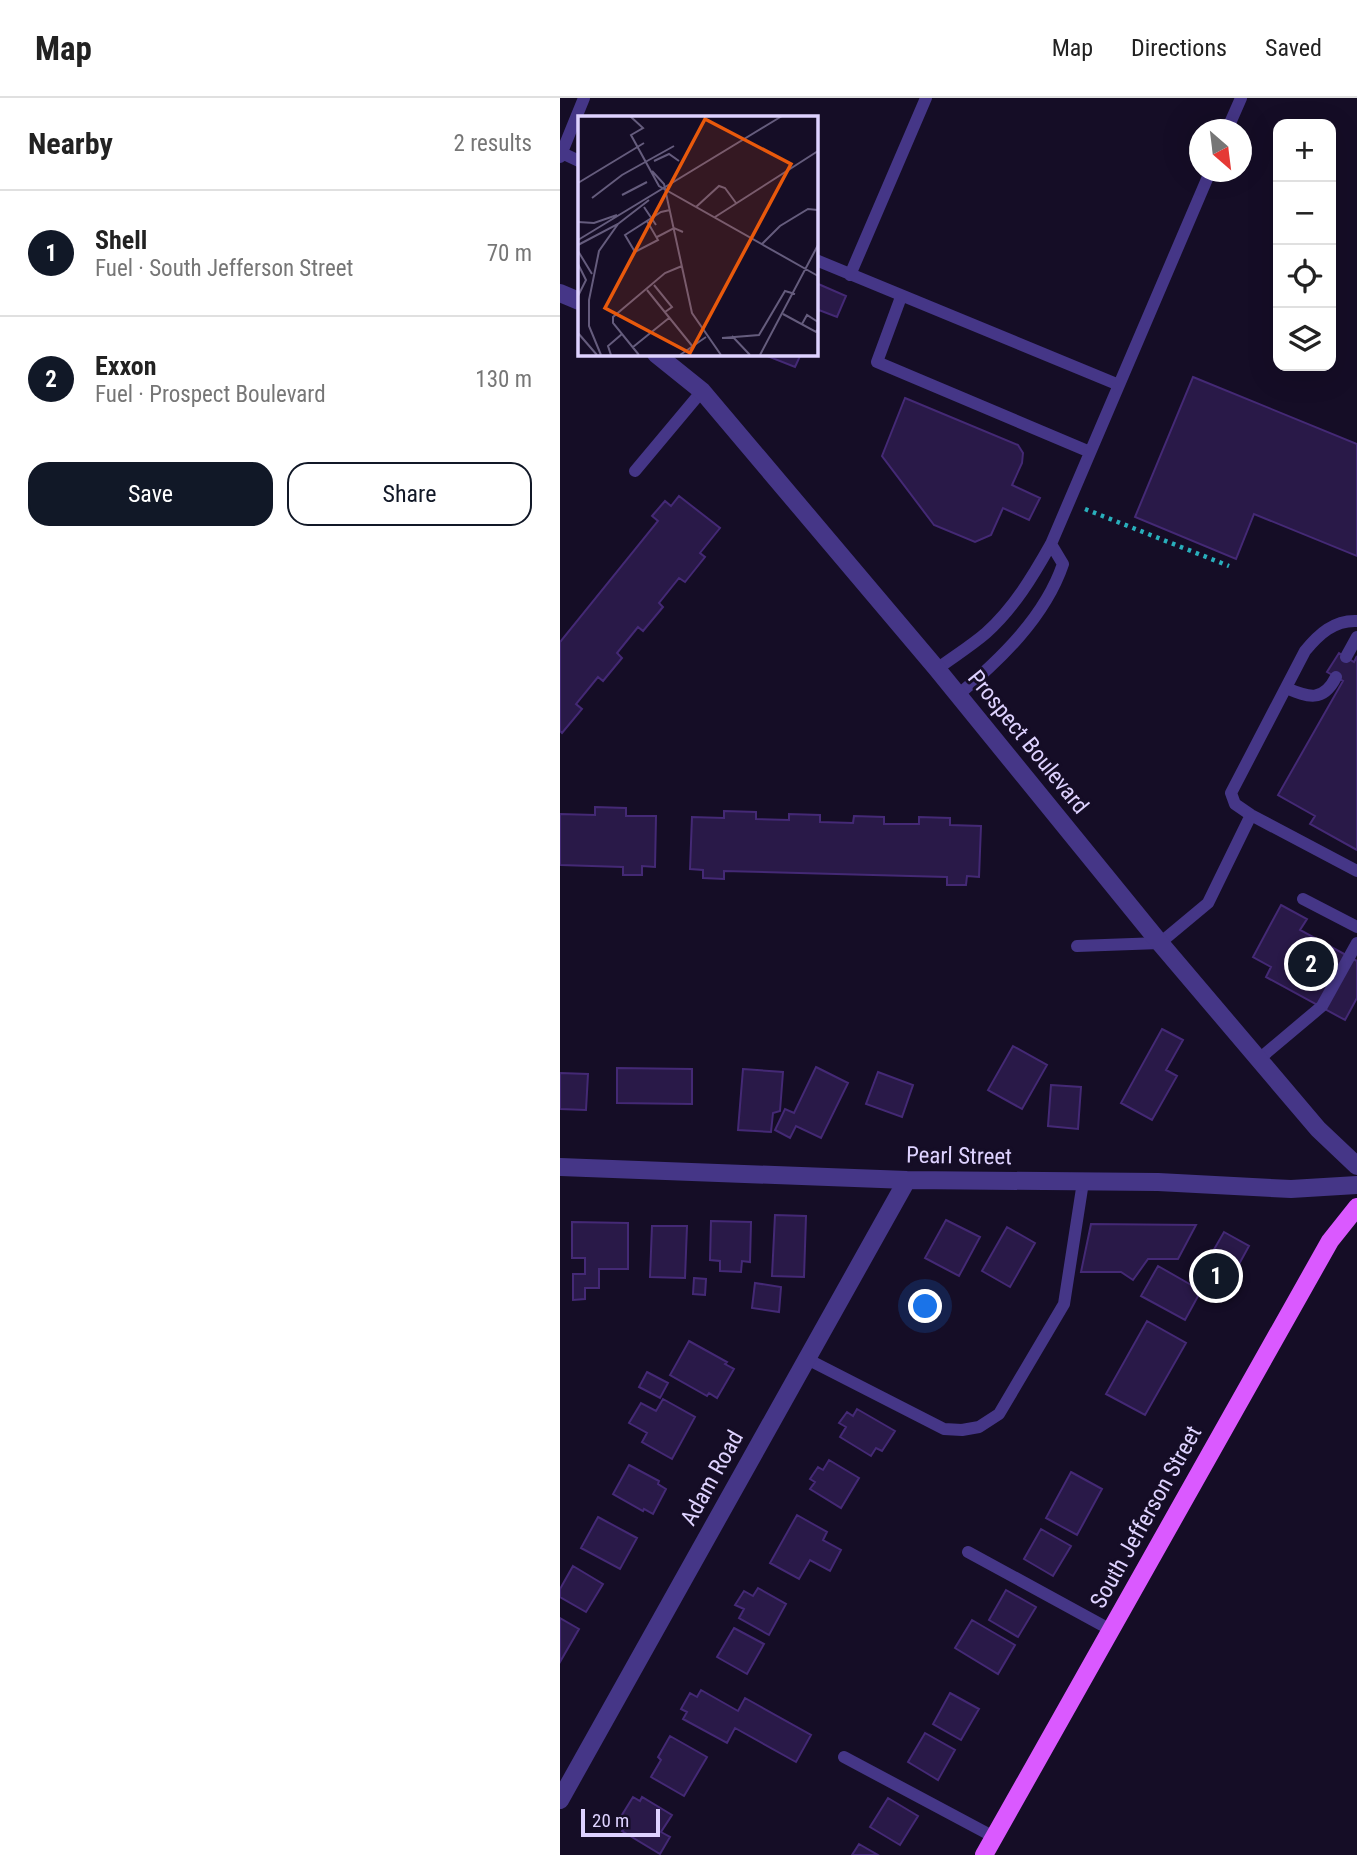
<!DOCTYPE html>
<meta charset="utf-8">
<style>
body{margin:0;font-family:"Roboto Condensed",sans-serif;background:#f2f2f2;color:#222}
.controls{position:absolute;right:21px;top:21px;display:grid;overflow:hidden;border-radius:14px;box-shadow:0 7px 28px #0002}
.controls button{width:63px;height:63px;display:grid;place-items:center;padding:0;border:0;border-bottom:2px solid #e0e0e0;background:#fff;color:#222;font:35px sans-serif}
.compass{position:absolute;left:629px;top:21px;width:63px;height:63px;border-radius:50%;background:#fff;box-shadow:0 7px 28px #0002;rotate:152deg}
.scale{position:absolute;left:21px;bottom:18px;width:79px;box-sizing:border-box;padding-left:7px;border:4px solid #ded2ff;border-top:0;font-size:19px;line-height:24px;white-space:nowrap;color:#ded2ff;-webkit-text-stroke:5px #150d26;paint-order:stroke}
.you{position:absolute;left:366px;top:1209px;width:24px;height:24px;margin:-18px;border:5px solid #fff;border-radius:50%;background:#1a73e8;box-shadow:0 0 0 10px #1a73e833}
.badge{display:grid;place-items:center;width:46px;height:46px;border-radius:50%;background:#111827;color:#fff;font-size:23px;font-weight:700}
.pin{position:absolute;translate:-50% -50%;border:4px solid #fff;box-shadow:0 2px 7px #0006}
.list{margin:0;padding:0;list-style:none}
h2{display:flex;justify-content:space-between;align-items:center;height:91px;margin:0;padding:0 28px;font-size:30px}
h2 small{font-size:23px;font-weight:400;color:#767676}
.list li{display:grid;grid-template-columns:46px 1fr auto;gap:21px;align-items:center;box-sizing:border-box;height:126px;padding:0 28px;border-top:2px solid #e0e0e0}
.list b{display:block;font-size:26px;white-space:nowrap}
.list p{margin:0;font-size:23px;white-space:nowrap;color:#767676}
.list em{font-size:23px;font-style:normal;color:#767676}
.actions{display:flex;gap:14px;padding:21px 28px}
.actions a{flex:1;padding:16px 0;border:2px solid #111827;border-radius:21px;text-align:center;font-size:24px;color:#111827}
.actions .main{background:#111827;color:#fff}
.icon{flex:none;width:38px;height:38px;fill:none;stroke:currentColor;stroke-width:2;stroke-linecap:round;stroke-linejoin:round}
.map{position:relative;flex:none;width:797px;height:1757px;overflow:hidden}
header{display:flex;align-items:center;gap:42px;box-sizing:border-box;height:98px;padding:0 35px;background:#fff;border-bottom:2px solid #e0e0e0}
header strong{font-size:33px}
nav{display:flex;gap:38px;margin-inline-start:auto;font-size:24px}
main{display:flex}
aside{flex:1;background:#fff}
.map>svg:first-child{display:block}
</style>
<header>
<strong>Map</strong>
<nav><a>Map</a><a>Directions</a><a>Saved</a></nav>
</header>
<main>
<aside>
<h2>Nearby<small>2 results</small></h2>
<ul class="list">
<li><span class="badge">1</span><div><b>Shell</b><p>Fuel · South Jefferson Street</p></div><em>70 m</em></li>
<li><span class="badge">2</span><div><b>Exxon</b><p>Fuel · Prospect Boulevard</p></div><em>130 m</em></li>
</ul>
<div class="actions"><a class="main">Save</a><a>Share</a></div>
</aside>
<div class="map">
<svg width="797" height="1757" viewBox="0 0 797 1757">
<rect width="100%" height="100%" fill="#150d26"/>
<path fill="#291948" stroke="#442975" stroke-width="2" d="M256,185L286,198L277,219L259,212L256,220Z
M202,256H241L235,269Z
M633,279L797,346V458L694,416L676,461L575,419Z
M345,300L458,347L463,355L462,365L452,387L480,400L469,422L443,410L431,437L415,444L374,427L322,358Z
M119,398L160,430L140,455L145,459L125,484L119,480L99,505L103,509L83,533L78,529L57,555L62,560L43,583L38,579L16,606L22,611L2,635L0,633V544L98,423L92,418L105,403L111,408Z
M779,555L794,564L797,558V752L750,726L755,718L718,697L783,583L767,574Z
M35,709L66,710V718H96L95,769L82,768V777H63V769L0,767V716L35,717Z
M164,713L196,714V721L229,722V716L260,717V724L293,725L294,718L324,719V726H359V719L390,720V727L421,728L419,779L407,778L406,787H387V779L164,773V781L143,780V772L130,771L132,719L164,720Z
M721,807L747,821L740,832L797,863V900L785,922L706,879L711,869L693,859Z
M602,931L623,942L606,972L617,978L592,1022L561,1005Z
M453,948L487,967L462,1011L428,992Z
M256,969L288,985L261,1040L236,1028L230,1040L215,1032L225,1011L234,1015Z
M57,970L132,971V1006L57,1005Z
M183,971L223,974L220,1013L213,1015L211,1034L178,1032Z
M318,974L353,987L342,1019L306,1006Z
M0,975L28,976L26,1012L0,1011Z
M491,987L521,989L518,1031L488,1028Z
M215,1117L246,1118L244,1179L212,1178Z
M386,1122L420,1139L399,1178L365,1160Z
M151,1123L191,1124L190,1164L182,1163L181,1174L160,1173V1163L150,1162Z
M12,1124L68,1125V1171H39V1190H25V1201L13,1202V1176H25V1160H12Z
M531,1126L636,1127L618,1161H588L573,1182L561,1174H521Z
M92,1128H127L125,1180L90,1179Z
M447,1129L475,1145L450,1189L422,1173Z
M664,1134L689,1148L661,1199L643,1189L625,1222L581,1198L598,1168L633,1188Z
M134,1180L146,1181L145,1197L133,1196Z
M195,1185L221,1189L219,1214L192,1210Z
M587,1223L626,1245L585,1317L546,1296Z
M129,1243L167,1264L165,1266L174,1271L157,1300L149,1295L147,1298L110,1277Z
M87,1274L108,1285L100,1300L79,1289Z
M103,1301L135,1319L112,1361L82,1344L87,1335L69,1325L81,1305L96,1313Z
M297,1311L335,1333L322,1353L316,1350L311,1358L280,1339L286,1329L279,1325L287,1314L293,1318Z
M269,1362L299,1380L281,1410L250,1391L255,1384L250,1381L258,1369L263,1372Z
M69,1367L99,1383L98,1386L106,1391L93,1416L84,1411L83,1413L53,1396Z
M511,1374L542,1391L517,1437L486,1420Z
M237,1417L267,1434L263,1442L281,1452L270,1473L250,1462L239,1481L210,1465Z
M38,1419L77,1440L60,1471L21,1450Z
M481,1431L511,1448L493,1478L464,1461Z
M13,1468L43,1486L26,1514L0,1499V1491Z
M198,1490L226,1506L209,1537L179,1520L184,1511L175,1507L184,1493L193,1498Z
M446,1492L476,1509L458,1539L429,1522Z
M0,1520L19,1531L0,1564Z
M412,1522L455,1547L438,1576L395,1550Z
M174,1530L204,1546L187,1576L157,1559Z
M141,1592L178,1613L185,1600L251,1637L236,1664L175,1630L167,1645L123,1621L127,1614L121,1611L130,1595L137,1599Z
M390,1595L419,1611L401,1642L373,1626Z
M365,1635L395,1652L378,1682L348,1664Z
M110,1638L147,1659L124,1698L91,1679L101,1662L98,1659Z
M73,1699L80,1703L82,1699L112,1717L101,1734L110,1739L100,1756L62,1733L65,1730L57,1725Z
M328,1700L358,1718L340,1747L310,1729Z
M299,1746L318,1757H292Z"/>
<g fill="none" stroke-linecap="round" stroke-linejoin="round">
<path stroke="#29afbc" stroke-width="4.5" stroke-dasharray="3.5 5" stroke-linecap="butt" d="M525,411L669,468"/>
<path stroke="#453687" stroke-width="12" d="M667,32L681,0
M2,55L19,63
M0,59L24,0
M256,162L559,287
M290,177L366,0
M341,199L317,264L530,354
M75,373L142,293
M797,523C774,522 759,536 745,553L671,695L675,706L691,717L797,773
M786,559L797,539
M377,571C393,559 411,548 426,535C454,510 473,478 491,446L650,74
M726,590C748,599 763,605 776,579
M398,597C440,562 485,519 503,466L491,446
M743,801L797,829
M517,848L600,845L648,805L691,717
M699,961L762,908L797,845
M247,1261L384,1331L402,1332L419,1329L439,1316L504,1206L523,1084
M408,1454L551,1532
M284,1659L434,1739"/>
<path stroke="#453687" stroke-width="18" d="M0,1069L347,1082L598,1084L731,1091L797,1087
M0,1702L347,1082"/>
<path stroke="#453687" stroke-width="18" d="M0,195L19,203
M96,256L142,293L377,571L600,845L758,1031L797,1068"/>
<path stroke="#da59ff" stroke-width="18" d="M424,1757L770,1143L797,1109"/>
</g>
<g text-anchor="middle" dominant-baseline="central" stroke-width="6" stroke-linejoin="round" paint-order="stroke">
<g font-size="23" fill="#ded2ff" stroke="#150d26">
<text transform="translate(468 644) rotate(51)">Prospect Boulevard</text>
<text transform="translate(399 1058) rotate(1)">Pearl Street</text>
<text transform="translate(152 1380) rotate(-61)">Adam Road</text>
<text transform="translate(586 1419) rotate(-61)">South Jefferson Street</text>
</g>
</g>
<g transform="translate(18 18)">
<rect width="240" height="240" fill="#150d26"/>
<path fill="none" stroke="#655c7d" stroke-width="2" d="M52,0L65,12L53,19L81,70L240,160M76,45L91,38L101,45M74,55L86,68L114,197L143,239M0,67L66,27M44,79L69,66M14,82L44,59L96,30M66,91L78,109M118,91L141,70L147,72L158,87M137,101L240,35M69,105L80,124L57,136L47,119L83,96L92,94M0,106L16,107L39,99M79,121L96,112L105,116M0,124L204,0M184,128L202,110L230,93L240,94M0,129L40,108L71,84M0,135L14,158M0,148L8,164L0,180M76,169L94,191L87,196M69,174L115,231M205,198L238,216L240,213M224,208L229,199L240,206M0,217L19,239M154,220L172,239M144,222L181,219L207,175L217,178M55,231L91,202M23,239L11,210V184L21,135L40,108M33,239L30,230L44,218M61,239L35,207V201L87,157L104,150M102,239L128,221M182,239L240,129"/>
<path fill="#e8590c" fill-opacity="0.15" stroke="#e8590c" stroke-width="3.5" d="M127,3L213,48L112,237L27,192Z"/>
<rect width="240" height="240" fill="none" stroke="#ded2ff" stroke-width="3.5"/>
</g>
</svg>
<div class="controls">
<button>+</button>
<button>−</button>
<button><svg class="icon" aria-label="locate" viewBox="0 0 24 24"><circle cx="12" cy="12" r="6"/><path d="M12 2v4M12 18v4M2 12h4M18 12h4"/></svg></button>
<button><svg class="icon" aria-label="layers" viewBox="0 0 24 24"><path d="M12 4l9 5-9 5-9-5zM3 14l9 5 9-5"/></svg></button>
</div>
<svg class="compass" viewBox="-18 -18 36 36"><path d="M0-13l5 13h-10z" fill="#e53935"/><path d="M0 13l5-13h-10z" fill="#767676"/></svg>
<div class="scale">20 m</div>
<div class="you"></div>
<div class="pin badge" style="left:656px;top:1178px">1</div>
<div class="pin badge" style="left:751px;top:866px">2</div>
</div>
</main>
